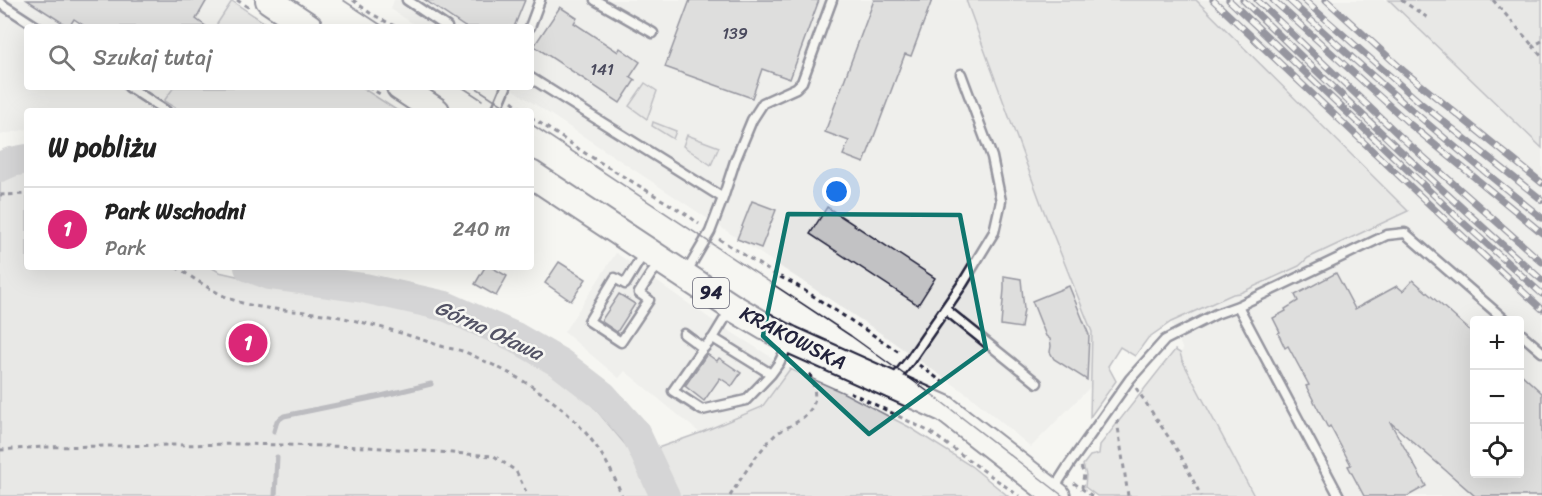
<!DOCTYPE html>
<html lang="pl">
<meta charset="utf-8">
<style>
body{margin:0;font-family:Sriracha,sans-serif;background:#f6f6f6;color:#222}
.controls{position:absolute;right:18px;bottom:18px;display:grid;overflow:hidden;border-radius:6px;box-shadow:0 6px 24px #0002}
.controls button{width:54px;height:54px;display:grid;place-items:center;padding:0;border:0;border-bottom:2px solid #e0e0e0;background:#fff;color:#222;font:30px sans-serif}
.you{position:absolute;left:837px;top:192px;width:21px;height:21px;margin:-15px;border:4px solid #fff;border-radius:50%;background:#1a73e8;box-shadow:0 0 0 9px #1a73e833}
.badge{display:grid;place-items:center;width:39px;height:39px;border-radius:50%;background:#db2777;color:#fff;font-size:20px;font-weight:700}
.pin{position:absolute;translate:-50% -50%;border:3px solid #fff;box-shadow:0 2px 6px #0006}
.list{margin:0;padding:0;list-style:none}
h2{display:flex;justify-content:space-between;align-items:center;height:78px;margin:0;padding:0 24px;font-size:26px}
h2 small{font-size:20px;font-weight:400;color:#767676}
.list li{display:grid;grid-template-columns:39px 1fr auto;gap:18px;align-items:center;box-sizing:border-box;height:84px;padding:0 24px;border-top:2px solid #e0e0e0}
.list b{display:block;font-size:22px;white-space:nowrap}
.list p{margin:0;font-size:20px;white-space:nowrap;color:#767676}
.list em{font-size:20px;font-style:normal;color:#767676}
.icon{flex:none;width:33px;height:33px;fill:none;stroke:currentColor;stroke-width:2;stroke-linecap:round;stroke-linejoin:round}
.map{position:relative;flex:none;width:1542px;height:496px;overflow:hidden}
.search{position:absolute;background:#fff;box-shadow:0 6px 24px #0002;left:24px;top:24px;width:510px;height:66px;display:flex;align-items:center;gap:15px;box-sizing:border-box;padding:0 21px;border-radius:6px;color:#767676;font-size:22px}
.panel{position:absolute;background:#fff;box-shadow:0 6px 24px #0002;left:24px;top:108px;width:510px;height:162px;border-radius:6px}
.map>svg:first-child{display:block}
</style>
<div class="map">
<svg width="1542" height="496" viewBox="0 0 1542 496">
<rect width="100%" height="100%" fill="#f6f6f2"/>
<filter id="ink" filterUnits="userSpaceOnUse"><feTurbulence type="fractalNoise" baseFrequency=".0167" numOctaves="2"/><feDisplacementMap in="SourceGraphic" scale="12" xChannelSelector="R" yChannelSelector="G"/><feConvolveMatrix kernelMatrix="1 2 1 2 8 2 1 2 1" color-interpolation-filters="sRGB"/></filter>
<g filter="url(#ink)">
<path fill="#e6e6e4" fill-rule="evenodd" d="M0,0H231L232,1L215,27H27V87H174L158,111H27V129L0,135Z
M394,0H966L1043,209L1092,332L1091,386L1031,447L970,396L873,328L509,87H531V27H418L391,9Z
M1196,0H1389L1542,148V496H1254L1182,360L1180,353L1183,350L1171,322L1233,294L1240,293L1299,266L1308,258L1262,64ZM1474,320H1520V474H1474Z
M616,253L712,320L790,369L762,407L700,433L625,371L619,378L564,332Z"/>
<path fill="#d7d7d7" stroke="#7c7c89" stroke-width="1.5" d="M966,0H1196L1408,211L1308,258L1299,266L1240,293L1233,294L1171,322L1148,338L1135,356L1120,347L1108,366L1116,381L1090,417L1092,332L1043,209Z
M1389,0H1542V148Z
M232,1L271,27H215Z
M645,83L657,91L647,119L629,106Z
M174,87H361L398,111H180L164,101Z
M653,122L676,131L673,139L652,126Z
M687,135L719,147L711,165L683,146Z
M18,170H27V267H211L219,272L289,288L344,295L461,325L532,360L576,386L635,456L700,433L762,407L790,369L842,392L909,427L971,466L1008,496H0V178Z
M1175,350L1180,353L1182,360L1254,496H1097L1085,487L1086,475L1083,465L1090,456L1099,454L1100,445Z"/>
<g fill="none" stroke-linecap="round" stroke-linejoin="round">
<path stroke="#757583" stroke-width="5" d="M274,431L277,421L284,416L381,396L431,384
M275,496L277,457"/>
<path stroke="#adadb3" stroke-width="30" d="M0,167L11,162L27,159
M249,267L270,275L364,288L445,306L515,337L560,363L603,396L635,432L665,496"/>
</g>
<path fill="#c2c2c4" stroke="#22223b" stroke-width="1.5" d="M27,0H207L196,19L207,27H86L74,19L69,27Z
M425,0H525L514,27H465Z
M690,0H819L790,79L762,69L752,98L665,67Z
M874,0H932L911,56L905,54L864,163L843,155L849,141L825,132Z
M560,7L577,18L574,23L618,52L620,48L640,62L630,77L635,80L620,103L534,46Z
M752,201L776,210L761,248L737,239Z
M827,207L935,278L918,305L810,234Z
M559,262L586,279L571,301L545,283Z
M485,267H491L507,276L496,296L475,284Z
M1336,273L1355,309L1397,286L1403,291L1413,280L1474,334V474H1520V373L1542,393V496H1475L1390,422L1426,486L1408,496H1364L1348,466L1351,465L1330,426L1328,428L1306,386L1309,385L1288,346L1285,348L1278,333L1280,332L1273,318L1286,311L1285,309L1298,301L1295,295Z
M1004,276L1021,279L1024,309L1021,328L1001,325L1004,289Z
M1069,286L1089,335L1087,380L1054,359L1050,352L1051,346L1050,339L1046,336L1032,301Z
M619,294L635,304L617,332L601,321Z
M707,354L717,361L719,358L741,373L732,386L720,378L704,401L685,386Z"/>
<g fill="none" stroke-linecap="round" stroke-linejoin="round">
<g stroke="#22223b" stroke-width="13">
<path id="service" d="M407,0L447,27
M595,0L653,33
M0,3L37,27
M530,27L540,0
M531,78L723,198
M129,87L166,111
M496,111L506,87
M644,253L625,284L615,278L589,321L621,342L649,300L639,293L651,274L661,263
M686,273L710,232L723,198L735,161L752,120L763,103L796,88L802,82L832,0
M1238,306L1339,496
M945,309L1037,383
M1520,333L1542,352
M684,334L703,348
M713,338L771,374L746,400L702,410L673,391L700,352L713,338L730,310
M771,374L779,363L789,343
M892,383L910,360L963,283L994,232L1001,201L992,157L961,74
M1053,490L1069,465L1130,379L1165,340L1216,314L1238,306L1387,235L1405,233L1505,320"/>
</g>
<g stroke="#22223b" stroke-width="30">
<path id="primary" d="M269,0L309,27
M400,87L436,111
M531,174L732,307L766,327L791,340L945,409L1057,496"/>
</g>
<path stroke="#22223b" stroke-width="3" stroke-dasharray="4.5 4.5" stroke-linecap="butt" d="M237,0L251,9
M353,0L370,13L396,27
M1401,0L1428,18
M1493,0L1533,46
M1542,41L1533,46L1542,57
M368,87L380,94
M512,101L524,111
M531,117L588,155L689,216L699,224
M0,195L27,194
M719,239L776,275L793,283L901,353
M176,267C195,279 214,293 236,301C265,311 299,310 330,315C369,323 406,334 444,347C450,349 456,349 462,351C472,354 481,360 491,364C552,393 598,431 622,496
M919,365L948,386
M1136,388L1181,456L1201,496
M850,392L930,432L1019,496
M1117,420L1128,496
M0,450L43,447L240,444L368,447L494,456L516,471L528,496
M1081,467L1084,474L1082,488
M1074,483L1092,496
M730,496C743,475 757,453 774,436C779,431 785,429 790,426C816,411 820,400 809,372"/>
<use href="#service" stroke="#f6f6f2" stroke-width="8"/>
<use href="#primary" stroke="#f6f6f2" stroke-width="26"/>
<path stroke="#22223b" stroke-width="1.5" d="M343,0L384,27
M462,87L482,100
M475,87L512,111
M531,124L851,336L934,396L1063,496"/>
<g stroke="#22223b" stroke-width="7">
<path id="rail" d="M1213,0L1467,240L1542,309
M1229,0L1457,217L1542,294
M1243,0C1341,95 1439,189 1542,280
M1257,0L1402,138L1542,262
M1273,0L1411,125L1542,233
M1289,0C1371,76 1455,149 1542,218
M1304,0L1423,105L1542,200
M1326,0L1405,72L1542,183"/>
</g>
<use href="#rail" stroke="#f6f6f2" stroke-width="4.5" stroke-dasharray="14" stroke-linecap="butt"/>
</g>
</g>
<path d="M0 0H1542V496H0ZM788,214L960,215L986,349L869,434L763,336Z" fill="#f6f6f2" fill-opacity=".55" fill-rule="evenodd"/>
<path fill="none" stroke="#0f766e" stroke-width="4.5" stroke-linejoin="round" d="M788,214L960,215L986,349L869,434L763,336Z"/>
<g text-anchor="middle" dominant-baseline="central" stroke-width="5" stroke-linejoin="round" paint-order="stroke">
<g font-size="16" fill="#4a4a5d">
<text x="735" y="33">139</text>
<text x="602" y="69">141</text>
</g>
<rect fill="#f6f6f2" stroke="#626272" stroke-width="1.5" x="693" y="278" width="36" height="30" rx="4.5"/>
<g font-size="18" font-weight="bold" fill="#22223b">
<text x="711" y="293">94</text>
</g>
<g font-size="20" fill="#22223b" stroke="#f6f6f2">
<text transform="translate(793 338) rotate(27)">KRAKOWSKA</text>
</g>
<g font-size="21" font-style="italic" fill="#535365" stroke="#f6f6f2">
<text transform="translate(489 330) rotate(25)">Górna Oława</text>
</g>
</g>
</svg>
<div class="controls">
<button>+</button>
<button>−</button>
<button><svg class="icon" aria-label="locate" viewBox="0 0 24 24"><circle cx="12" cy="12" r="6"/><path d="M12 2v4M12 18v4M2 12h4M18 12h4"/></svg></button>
</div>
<div class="you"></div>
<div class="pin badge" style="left:248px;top:343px">1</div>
<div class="search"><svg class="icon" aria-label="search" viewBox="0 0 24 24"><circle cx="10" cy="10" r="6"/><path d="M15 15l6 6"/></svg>Szukaj tutaj</div>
<section class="panel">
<h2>W pobliżu<small></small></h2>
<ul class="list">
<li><span class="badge">1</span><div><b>Park Wschodni</b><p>Park</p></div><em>240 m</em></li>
</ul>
</section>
</div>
